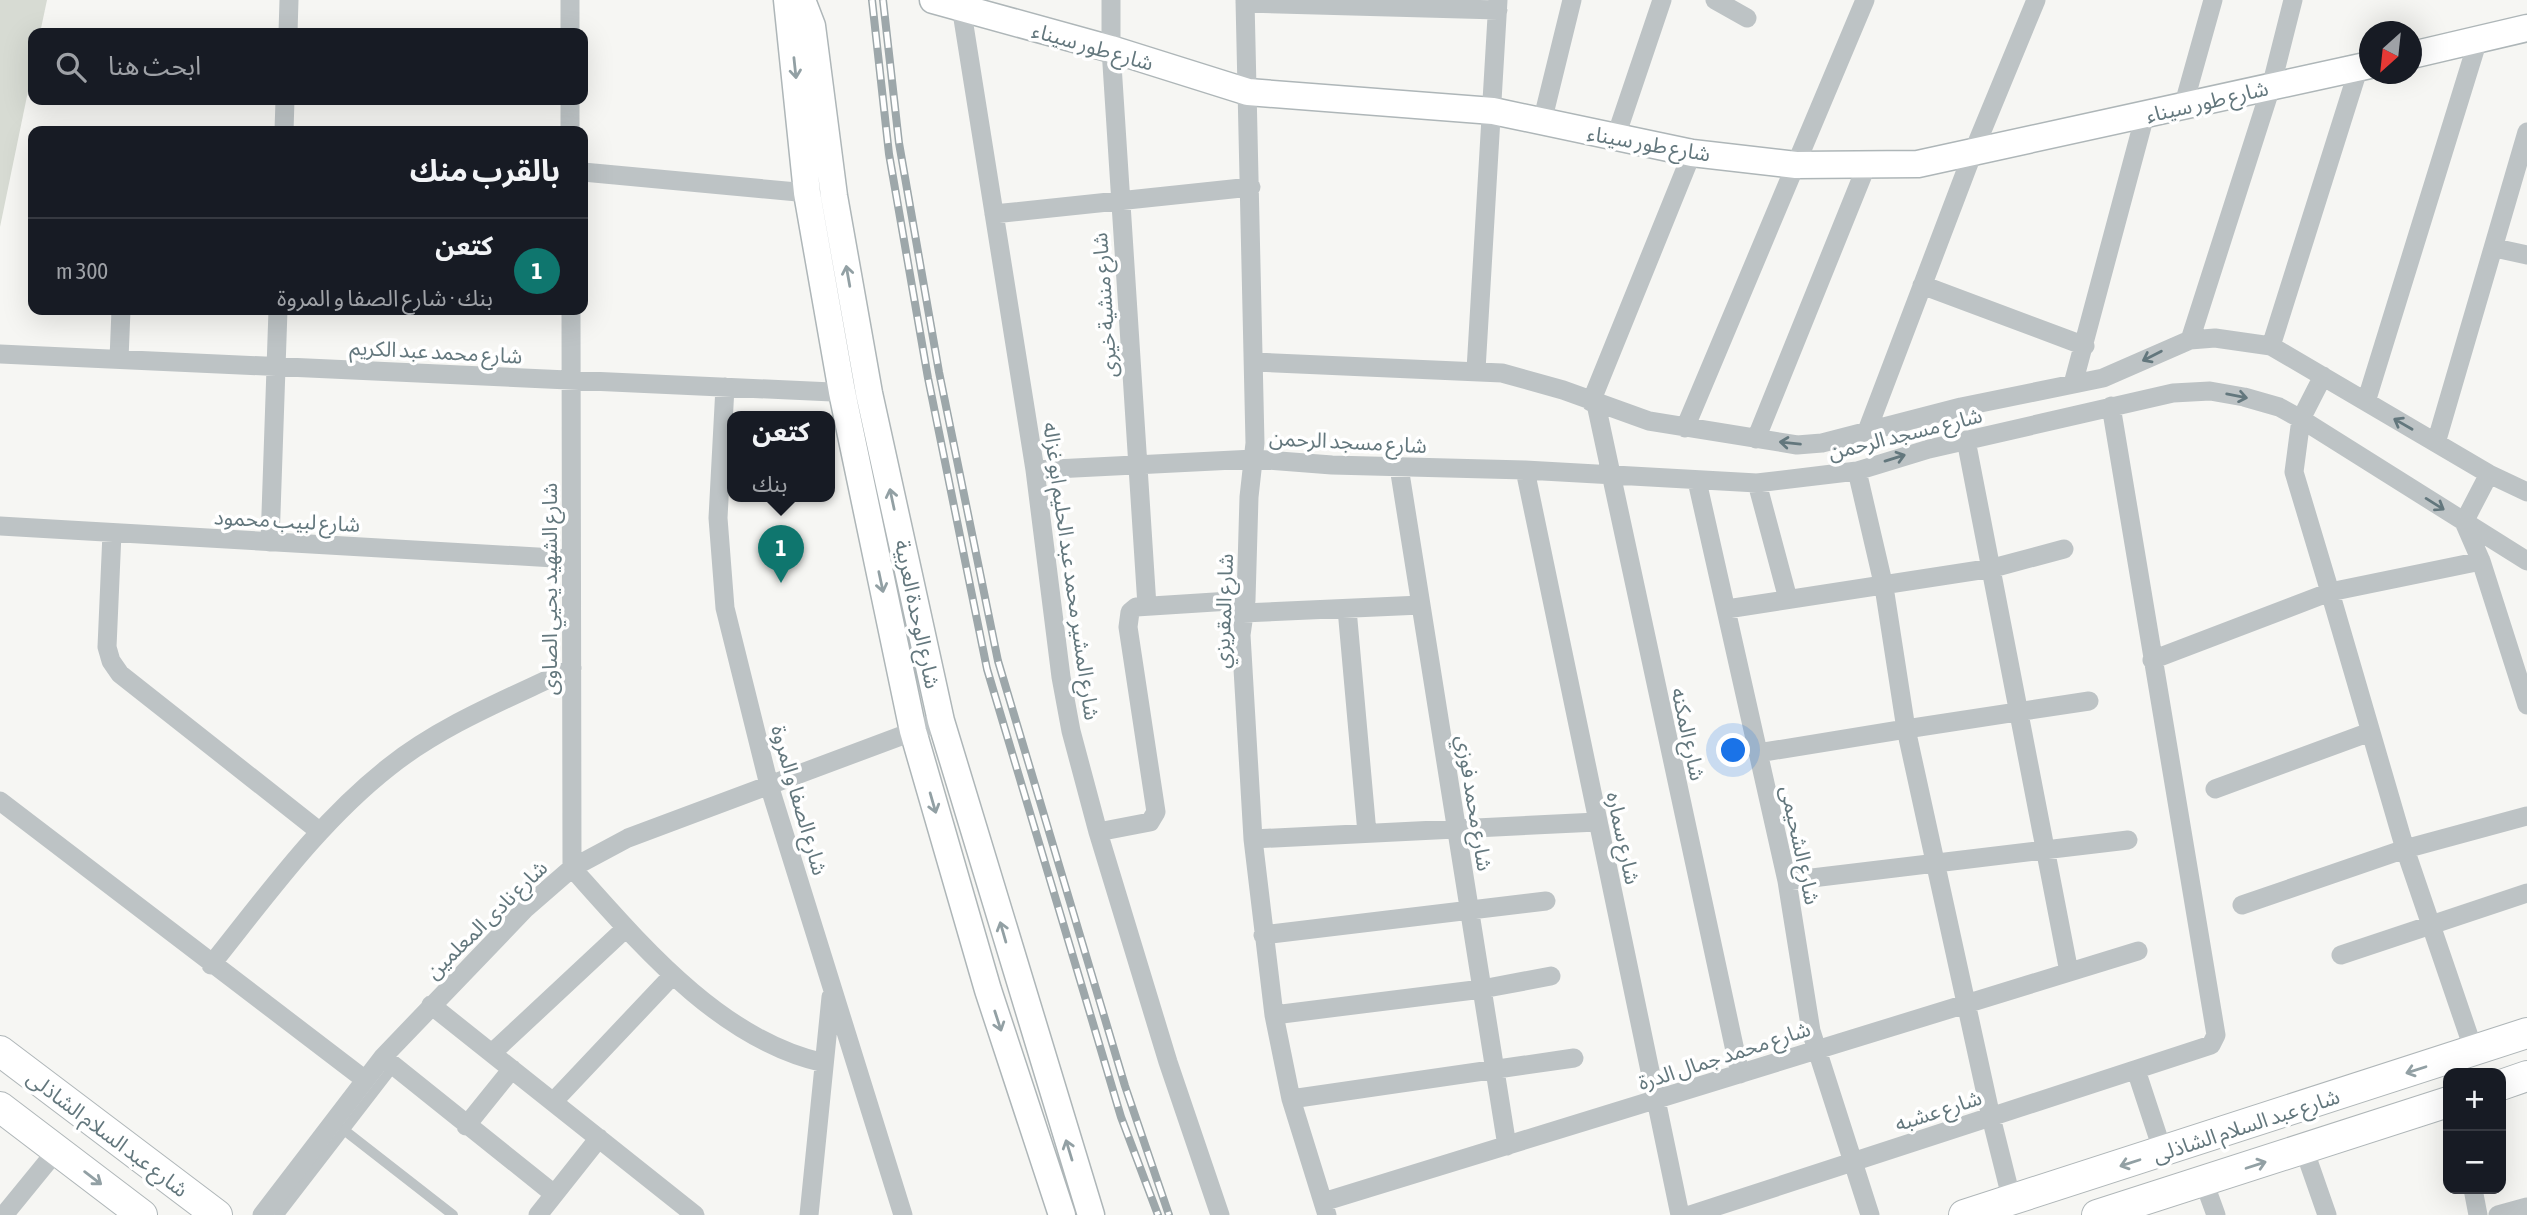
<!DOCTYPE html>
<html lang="ar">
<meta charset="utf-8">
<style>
body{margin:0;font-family:"Asap Condensed","Noto Sans Arabic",sans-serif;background:#20242c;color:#f1f3f6;direction:rtl}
.controls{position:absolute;right:21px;bottom:21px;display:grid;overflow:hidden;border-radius:14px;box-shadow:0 7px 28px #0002}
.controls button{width:63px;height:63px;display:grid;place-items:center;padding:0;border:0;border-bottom:2px solid #363941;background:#171b24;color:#f1f3f6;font:35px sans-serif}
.compass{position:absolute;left:2359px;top:21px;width:63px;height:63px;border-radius:50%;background:#171b24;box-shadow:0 7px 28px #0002;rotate:207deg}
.you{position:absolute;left:1734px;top:751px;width:24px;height:24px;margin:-18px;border:5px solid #fff;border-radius:50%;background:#1a73e8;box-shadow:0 0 0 10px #1a73e833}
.badge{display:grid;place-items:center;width:46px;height:46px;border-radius:50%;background:#0f766e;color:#fff;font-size:23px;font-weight:700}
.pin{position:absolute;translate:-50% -58px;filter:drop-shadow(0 2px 4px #0008)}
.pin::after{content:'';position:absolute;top:37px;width:24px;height:21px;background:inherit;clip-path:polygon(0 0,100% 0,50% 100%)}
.popup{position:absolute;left:727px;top:411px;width:108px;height:91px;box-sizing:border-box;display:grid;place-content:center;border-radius:14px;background:#171b24;filter:drop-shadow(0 2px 5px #0005);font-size:23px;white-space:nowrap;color:#9ea1a6}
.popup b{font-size:26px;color:#f1f3f6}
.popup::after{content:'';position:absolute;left:50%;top:100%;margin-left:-14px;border:14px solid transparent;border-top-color:#171b24}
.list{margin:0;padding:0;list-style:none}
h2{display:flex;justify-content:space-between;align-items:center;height:91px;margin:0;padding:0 28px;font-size:30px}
h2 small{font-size:23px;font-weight:400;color:#9ea1a6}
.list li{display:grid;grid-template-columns:46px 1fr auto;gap:21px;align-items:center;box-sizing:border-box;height:98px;padding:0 28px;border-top:2px solid #363941}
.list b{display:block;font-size:26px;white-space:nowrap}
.list p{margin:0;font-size:23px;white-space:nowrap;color:#9ea1a6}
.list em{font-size:23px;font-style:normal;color:#9ea1a6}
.icon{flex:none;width:38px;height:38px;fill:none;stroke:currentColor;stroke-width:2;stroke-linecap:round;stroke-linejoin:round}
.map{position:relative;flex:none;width:2527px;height:1215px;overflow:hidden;direction:ltr}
.search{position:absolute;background:#171b24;box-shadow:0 7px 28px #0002;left:28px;top:28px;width:560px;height:77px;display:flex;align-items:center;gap:18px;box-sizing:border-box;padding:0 24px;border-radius:14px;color:#9ea1a6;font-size:26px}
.panel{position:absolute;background:#171b24;box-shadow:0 7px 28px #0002;left:28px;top:126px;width:560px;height:189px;border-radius:14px;direction:rtl}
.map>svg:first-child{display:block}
</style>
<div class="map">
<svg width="2527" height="1215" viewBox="0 0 2527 1215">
<rect width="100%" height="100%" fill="#f6f6f3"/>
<path fill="#d7dbd3" d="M0,0H47L40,33H33V67L0,227Z"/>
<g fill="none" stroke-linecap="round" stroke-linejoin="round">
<g stroke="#aeb6b8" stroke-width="29">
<path id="secondary" d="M787,0L807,193L842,392L913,731L988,990L1062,1215
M802,0L812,26L834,196L869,393L941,721L1091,1215
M933,0L1111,49L1248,92L1493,111L1692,153L1796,165L1918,164L2370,65
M2412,55L2527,28"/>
</g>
<g stroke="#afb6b8" stroke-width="32">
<path id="primary" d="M0,1051L217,1215
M2501,1085L2527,1076
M0,1107L142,1215
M1964,1215L2527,1033
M2097,1215L2448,1102"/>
</g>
<path stroke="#bdc3c5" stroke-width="10" d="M344,1130L453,1215
M279,1215L394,1066"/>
<path stroke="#bdc3c5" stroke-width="19" d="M570,0V33
M960,0L1035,470L1061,677L1071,731L1098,832L1168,1062L1220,1215
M1111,0V49L1147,606
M1245,0L1255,443L1249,497L1246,600L1241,635L1253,839L1274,1015L1291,1099L1327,1215
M1715,0L1747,18
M1245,3L1498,10
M288,33L289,0
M570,100V131
M2183,107L2213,0
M1542,122L1572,0
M284,131L285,100
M1615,139L1662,0
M583,172L819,194
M994,214L1251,187
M2495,248L2527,255
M1922,285L2085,346
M571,310L572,868C640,944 720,1040 824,1063
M2190,340L2271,87L2293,0
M2271,346L2359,67
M0,354L854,393
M119,359L121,310
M1255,362L1502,373L1563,390L1649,421L1797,445L1822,443L1961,407L2103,378L2190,340L2215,338L2271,346L2489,474L2527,492
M1476,370L1498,0
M2073,384L2145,115
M725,387L718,518L725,608L769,785L903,1215
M1591,402L1692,153
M2366,402L2478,40
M1596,404L1740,1074
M1685,428L1865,0
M1867,431L1972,155L2036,0
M1756,439L1866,167
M1966,440L2069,972
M2436,443L2527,132
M1399,467L1507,1146
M1035,470L1254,459L1332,465L1525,470L1757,483L1857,471L1929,449L2173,393L2210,391L2244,397L2279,407L2301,419L2527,561
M1525,470L1680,1215
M1857,471L1884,587L1906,729L2089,701
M2489,474L2464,522L2481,561L2527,705
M1697,481L1787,881L1811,1031L1870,1215
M1757,483L1788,599
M0,526L571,559
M112,533L107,647L111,661L120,674L319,831
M270,542L278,310
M1347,609L1367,833
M1727,609L1993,568L2064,549
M1243,613L1421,605
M2152,660L2330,592L2294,472L2301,419L2323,376
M1758,753L1906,729L1991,1117L2012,1201
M2215,789L2370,732
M0,801L364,1079
M1098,832L1150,822L1156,812L1128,627L1130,612L1136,607L1246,600
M1253,839L1597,822
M1787,881L2128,840
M2242,905L2405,849L2527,816
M1263,935L1546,901
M2341,955L2527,893
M211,965C267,895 319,822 389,767C443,724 510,698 572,668
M431,1005L695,1215
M1274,1015L1482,989L1551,976
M2474,1051L2405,849L2330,592L2481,561
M492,1053L626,928
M383,1057L554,1194
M2136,1070L2163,1152
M1291,1099L1574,1058
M553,1102L673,975
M466,1126L512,1069
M2304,1149L2327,1215
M2204,1182L2216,1215
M2473,1189L2478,1215
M1323,1202L2138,951
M4,1215L57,1150
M262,1215L383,1057L526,908L572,868L628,838L941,721
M538,1215L599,1138
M809,1215L831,997
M1690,1215L2211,1045L2216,1035L2111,406
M2498,1215L2527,1207"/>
<use href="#secondary" stroke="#fff" stroke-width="26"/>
<use href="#primary" stroke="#fff" stroke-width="30"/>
<g stroke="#9da7aa" stroke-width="8">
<path id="rail" d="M872,0L889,154L928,378L987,669L1121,1117L1158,1215
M883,0L899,143L939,372L998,661L1125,1086L1169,1215"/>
</g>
<use href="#rail" stroke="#fff" stroke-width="5" stroke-dasharray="16" stroke-linecap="butt"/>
</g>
<defs><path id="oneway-shaft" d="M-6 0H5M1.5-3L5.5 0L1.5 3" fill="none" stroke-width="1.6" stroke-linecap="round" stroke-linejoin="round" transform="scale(1.75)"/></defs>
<g stroke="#92a0a4">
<use href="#oneway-shaft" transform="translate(795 68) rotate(84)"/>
<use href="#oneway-shaft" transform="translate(848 276) rotate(-100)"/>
<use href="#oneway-shaft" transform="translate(892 499) rotate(-102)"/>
<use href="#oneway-shaft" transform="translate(881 582) rotate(78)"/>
<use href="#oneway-shaft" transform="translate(933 803) rotate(74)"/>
<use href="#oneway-shaft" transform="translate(1003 932) rotate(-106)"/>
<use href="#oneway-shaft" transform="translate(998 1021) rotate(72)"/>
<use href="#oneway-shaft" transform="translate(2416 1070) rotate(162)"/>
<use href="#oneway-shaft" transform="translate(1069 1150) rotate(-107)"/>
<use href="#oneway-shaft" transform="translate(2130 1163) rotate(162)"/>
<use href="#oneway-shaft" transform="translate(2256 1165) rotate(-18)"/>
<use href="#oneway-shaft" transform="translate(93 1178) rotate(37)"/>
</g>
<g stroke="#63777d">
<use href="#oneway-shaft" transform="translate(2152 356) rotate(153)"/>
<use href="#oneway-shaft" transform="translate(2237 396) rotate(11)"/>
<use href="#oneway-shaft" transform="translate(2403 424) rotate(-150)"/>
<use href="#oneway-shaft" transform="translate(1790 443) rotate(-174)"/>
<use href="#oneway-shaft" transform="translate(1895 458) rotate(-17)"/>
<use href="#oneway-shaft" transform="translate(2435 504) rotate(32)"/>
</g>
<g text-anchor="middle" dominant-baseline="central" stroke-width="7" stroke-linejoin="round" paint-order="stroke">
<g font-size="21" fill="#63777d" stroke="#fff">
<text transform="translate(1093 46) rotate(16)">شارع طور سيناء</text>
<text transform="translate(2207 101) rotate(-13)">شارع طور سيناء</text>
<text transform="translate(1649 143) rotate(10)">شارع طور سيناء</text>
<text transform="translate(1104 305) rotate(-94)">شارع منشية خيرى</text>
<text transform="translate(436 351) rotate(3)">شارع محمد عبد الكريم</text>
<text transform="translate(1905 433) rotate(-14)">شارع مسجد الرحمن</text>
<text transform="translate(1348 441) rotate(3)">شارع مسجد الرحمن</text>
<text transform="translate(287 520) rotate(3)">شارع لبيب محمود</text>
<text transform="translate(1072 571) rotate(82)">شارع المشير محمد عبد الحليم ابو غزاله</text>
<text transform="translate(549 589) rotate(-90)">شارع الشهيد يحيي الصاوى</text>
<text transform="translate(1223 611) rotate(-88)">شارع المقريزي</text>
<text transform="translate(918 614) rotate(78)">شارع الوحدة العربية</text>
<text transform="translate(1689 734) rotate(78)">شارع المكنه</text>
<text transform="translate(800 800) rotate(74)">شارع الصفا و المروة</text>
<text transform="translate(1475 803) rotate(81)">شارع محمد فوزي</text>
<text transform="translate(1624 838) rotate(78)">شارع سماره</text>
<text transform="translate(1801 845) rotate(78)">شارع الشحيمى</text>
<text transform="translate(486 919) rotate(-44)">شارع نادى المعلمين</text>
<text transform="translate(1724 1055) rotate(-18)">شارع محمد جمال الدرة</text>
<text transform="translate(1938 1110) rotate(-18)">شارع عشبه</text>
<text transform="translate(2246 1125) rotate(-18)">شارع عبد السلام الشاذلى</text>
<text transform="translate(108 1133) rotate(37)">شارع عبد السلام الشاذلى</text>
</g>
</g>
</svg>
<div class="controls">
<button>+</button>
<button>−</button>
</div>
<svg class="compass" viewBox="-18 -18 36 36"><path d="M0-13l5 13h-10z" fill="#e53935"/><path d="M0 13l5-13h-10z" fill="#9ea1a6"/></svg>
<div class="you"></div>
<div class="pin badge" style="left:781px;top:583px">1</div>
<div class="popup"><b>كتعن</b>بنك</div>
<div class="search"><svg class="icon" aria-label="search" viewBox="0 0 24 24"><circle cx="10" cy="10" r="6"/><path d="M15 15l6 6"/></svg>ابحث هنا</div>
<section class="panel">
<h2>بالقرب منك<small></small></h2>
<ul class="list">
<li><span class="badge">1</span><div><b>كتعن</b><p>بنك · شارع الصفا و المروة</p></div><em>300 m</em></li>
</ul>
</section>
</div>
